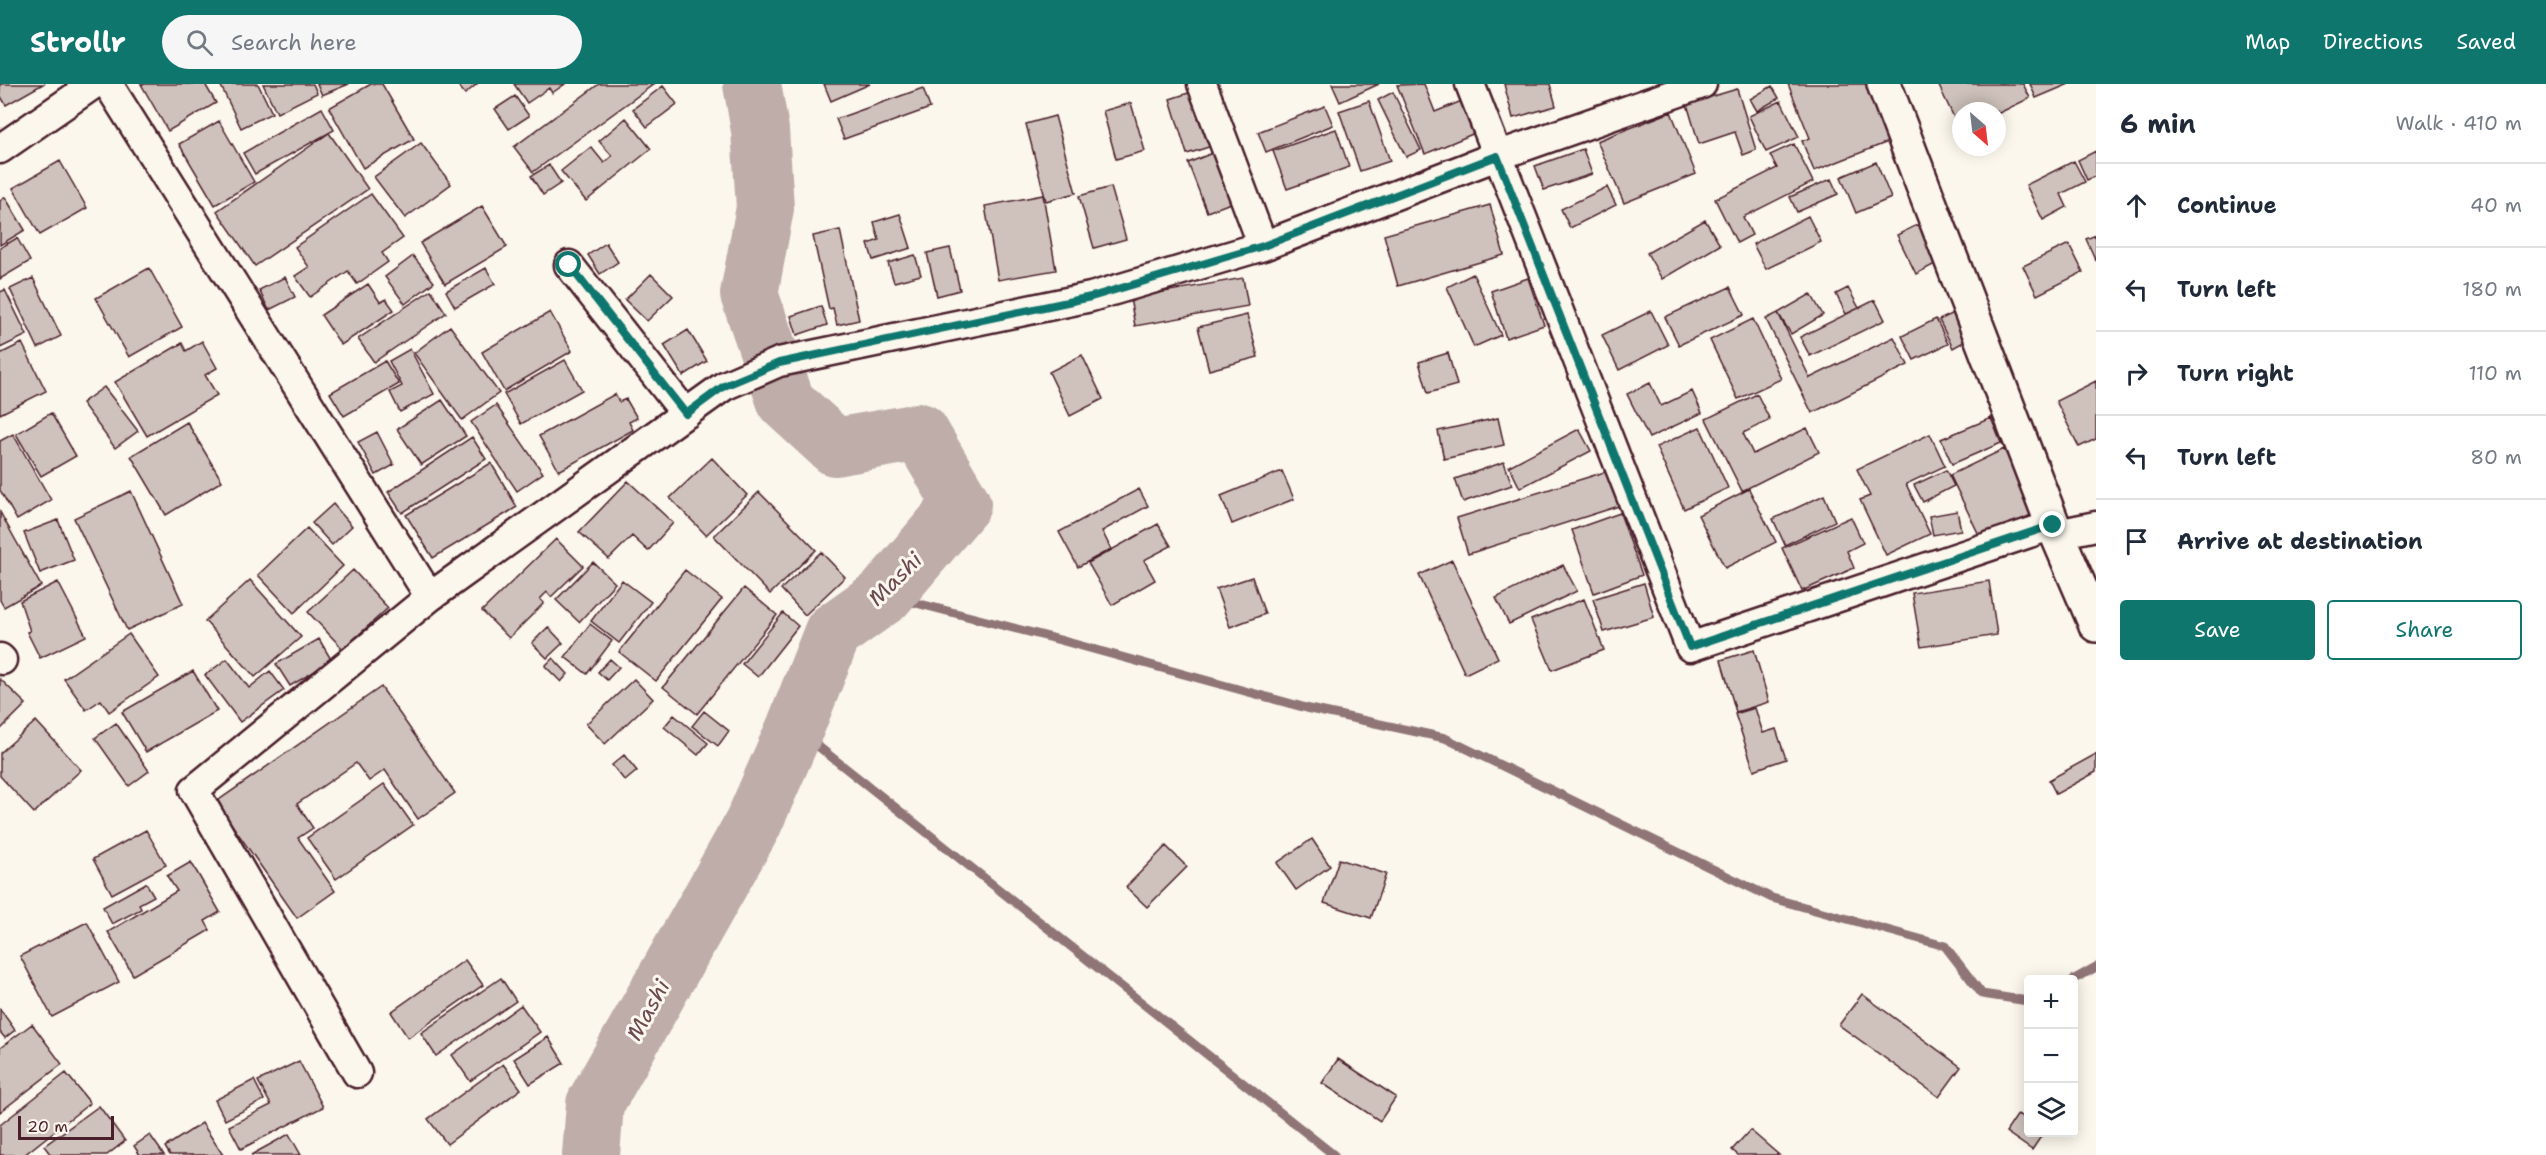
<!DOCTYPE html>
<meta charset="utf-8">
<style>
body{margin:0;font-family:"Shantell Sans",sans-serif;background:#f6f6f7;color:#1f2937}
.controls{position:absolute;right:18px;bottom:18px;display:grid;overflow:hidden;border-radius:6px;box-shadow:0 3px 15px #0003}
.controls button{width:54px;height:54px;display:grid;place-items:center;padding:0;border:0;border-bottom:2px solid #e0e1e3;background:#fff;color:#1f2937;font:30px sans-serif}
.compass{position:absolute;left:1952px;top:18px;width:54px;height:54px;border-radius:50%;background:#fff;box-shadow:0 3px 15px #0003;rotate:152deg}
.scale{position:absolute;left:18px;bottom:15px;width:96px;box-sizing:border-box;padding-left:6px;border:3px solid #4a1f2b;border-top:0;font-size:16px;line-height:21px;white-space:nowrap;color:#4a1f2b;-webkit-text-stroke:4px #fbf7ec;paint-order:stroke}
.stop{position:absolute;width:18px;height:18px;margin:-14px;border:4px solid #0f766e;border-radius:50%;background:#fff}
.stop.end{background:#0f766e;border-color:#fff;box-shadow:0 2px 6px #0008}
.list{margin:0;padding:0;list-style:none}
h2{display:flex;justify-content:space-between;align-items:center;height:78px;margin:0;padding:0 24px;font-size:26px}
h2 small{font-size:20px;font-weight:400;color:#747a83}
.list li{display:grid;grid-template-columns:39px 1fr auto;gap:18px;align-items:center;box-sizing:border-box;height:84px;padding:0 24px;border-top:2px solid #e0e1e3}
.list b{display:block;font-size:22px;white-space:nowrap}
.list em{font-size:20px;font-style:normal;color:#747a83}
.actions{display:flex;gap:12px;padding:18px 24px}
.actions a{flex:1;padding:14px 0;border:2px solid #0f766e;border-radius:6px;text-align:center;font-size:21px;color:#0f766e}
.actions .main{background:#0f766e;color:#fff}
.icon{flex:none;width:33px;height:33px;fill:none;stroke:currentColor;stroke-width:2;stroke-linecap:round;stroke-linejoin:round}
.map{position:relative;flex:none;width:2096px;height:1071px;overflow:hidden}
header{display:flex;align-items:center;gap:36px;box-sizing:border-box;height:84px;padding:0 30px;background:#0f766e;color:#fff}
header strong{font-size:28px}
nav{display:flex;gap:33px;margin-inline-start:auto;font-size:21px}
.search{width:420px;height:54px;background:#f6f6f7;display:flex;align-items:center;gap:15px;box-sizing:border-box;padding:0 21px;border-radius:33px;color:#747a83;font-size:22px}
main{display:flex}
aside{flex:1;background:#fff}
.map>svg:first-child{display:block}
</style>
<header>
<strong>Strollr</strong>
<div class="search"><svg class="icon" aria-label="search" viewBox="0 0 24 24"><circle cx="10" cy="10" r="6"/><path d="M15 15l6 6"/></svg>Search here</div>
<nav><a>Map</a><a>Directions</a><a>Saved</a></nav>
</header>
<main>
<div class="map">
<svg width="2096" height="1071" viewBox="0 0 2096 1071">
<rect width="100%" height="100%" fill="#fbf7ec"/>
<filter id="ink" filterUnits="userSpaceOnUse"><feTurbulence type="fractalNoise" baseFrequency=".0167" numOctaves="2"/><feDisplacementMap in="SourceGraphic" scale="12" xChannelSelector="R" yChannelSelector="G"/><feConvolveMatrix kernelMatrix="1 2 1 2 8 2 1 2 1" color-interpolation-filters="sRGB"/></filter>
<g filter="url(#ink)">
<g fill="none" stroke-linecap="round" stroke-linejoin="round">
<path stroke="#907477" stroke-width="9" d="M885,511L1060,556L1310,625L1445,654L1772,814L1945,862L1982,910L2028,917
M795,644L1334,1071
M2073,896L2096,883"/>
<path stroke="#bfadaa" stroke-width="58" d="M591,1071L595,1020L753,740L795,644L833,548L885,511L962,420L920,348L835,363L786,318L749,210L765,124L760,46L752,0"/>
</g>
<path fill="#cfc2bc" stroke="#4a1f2b" stroke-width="1.5" d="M0,0H43L6,21L0,11Z
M141,0H205L216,19L168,47Z
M220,0H258L272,29L241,44Z
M263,0H313L317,9L277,29Z
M317,0H349L322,11Z
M371,0H382L414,55L363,84L329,24Z
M457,0H477L465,10Z
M514,0H565L552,9L549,4L527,19Z
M599,0H654L533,88L514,63Z
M824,0H870L831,17Z
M1332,0H1379L1340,18Z
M1424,0L1435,28L1469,14L1482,46L1425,70L1397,1Z
M1504,0H1550L1556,22L1513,34Z
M1788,0H1871L1893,56L1814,87L1802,57L1810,54Z
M1938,0H2023L2030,14L1997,30V27H1961V48Z
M2030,0H2069L2036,14Z
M663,2L677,20L647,43L633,25Z
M1772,2L1779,14L1757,27L1750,15Z
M923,4L930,24L844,55L836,35Z
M1204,4L1221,59L1187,70L1170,15Z
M1737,5L1756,66L1743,71L1735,48L1699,60L1687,20Z
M1393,8L1421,66L1406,73L1378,16Z
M515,12L529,32L509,45L495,25Z
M1369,17L1390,77L1360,87L1339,27Z
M1781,17L1799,53L1766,68L1749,32Z
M1131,19L1145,67L1116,75L1103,27Z
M1325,22L1333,41L1266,68L1258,48Z
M322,24L334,46L255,90L243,69Z
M1671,28L1696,90L1624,119L1597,57Z
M1055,32L1076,109L1046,117L1026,40Z
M626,34L651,65L586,117L561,87L591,63L604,79L612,72L599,57Z
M219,37L254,98L215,121L179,60Z
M1336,45L1349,83L1287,105L1273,67Z
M329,49L368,105L255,182L217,127Z
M421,59L451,100L405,134L374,93Z
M1794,60L1813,98L1743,133L1752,151L1737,159L1715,115L1777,84L1770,71Z
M1222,65L1241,115L1207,128L1188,79Z
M1583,65L1592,90L1544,106L1535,82Z
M2096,67V92L2087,96L2078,76Z
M60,77L87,124L40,151L13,104Z
M2074,77L2085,98L2061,110L2067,123L2043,136L2026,101Z
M1876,78L1891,114L1856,129L1841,93Z
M549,81L561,99L543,111L531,92Z
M1831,95L1838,110L1797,128L1790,113Z
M1111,103L1126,155L1094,164L1079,112Z
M1607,103L1616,121L1570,144L1561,125Z
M371,110L403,154L382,169L388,178L357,200L348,187L310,213L295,192L309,183L295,163Z
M1043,111L1056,186L998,196L985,122Z
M5,113L25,146L0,161V117Z
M1490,121L1504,171L1398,202L1384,151Z
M482,122L507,163L445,200L420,159Z
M900,130L911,164L873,176L868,160L879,156L874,138Z
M1808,132L1821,158L1766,185L1753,160Z
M1705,136L1720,161L1662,195L1647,169Z
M1919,140L1937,179L1916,190L1897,151Z
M840,146L859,236L837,241L833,224L829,225L813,152Z
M2096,151V177L2086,155Z
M17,154L30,177L0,195V164Z
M606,159L618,178L600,190L588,171Z
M2069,160L2083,188L2037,211L2023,182Z
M950,164L960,206L937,212L927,169Z
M915,171L921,191L894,198L888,179Z
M413,172L434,198L405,220L385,193Z
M149,184L182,243L129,273L96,214Z
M486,184L495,200L455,223L446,207Z
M651,190L673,212L647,237L625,216Z
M1473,190L1501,251L1474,263L1447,203Z
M285,193L295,213L269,226L259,206Z
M33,194L61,252L38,264L10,205Z
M1243,194L1248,222L1135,242L1130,214Z
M1528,194L1544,241L1506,254L1491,207Z
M368,200L380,218L386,215L394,226L341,261L321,231Z
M1730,203L1744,231L1679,261L1665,233Z
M1848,204L1859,224L1846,230L1836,210Z
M5,206L27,251L0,264V208Z
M431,206L446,229L374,278L358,255Z
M1811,210L1823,231L1791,250L1778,229Z
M1875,216L1885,236L1810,272L1800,253Z
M821,222L827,241L797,251L791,232Z
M1651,227L1668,261L1619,286L1602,251Z
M550,228L572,267L504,307L482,268Z
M1956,228L1969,255L1953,264L1939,236Z
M1778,229L1810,294L1894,253L1908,281L1812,329L1766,235Z
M1247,231L1258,273L1209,286L1198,243Z
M1753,235L1781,295L1738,315L1710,256Z
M1936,235L1948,260L1914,276L1902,252Z
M450,242L499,309L462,336L414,269Z
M688,246L707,277L683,292L664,261Z
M202,257L217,284L205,291L217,311L147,352L115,298L182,259L186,267Z
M22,259L46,307L0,330V270Z
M410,265L434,310L400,328L390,308L402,302L389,277Z
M1448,269L1457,301L1428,309L1419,278Z
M1082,271L1103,315L1070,332L1049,288Z
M565,276L582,306L521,340L504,310Z
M385,277L399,300L344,332L330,309Z
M2096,297V355L2079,363L2056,317Z
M1650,299L1661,322L1692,307L1702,329L1649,354L1627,310Z
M104,303L138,347L115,364L82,319Z
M615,310L619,318L626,315L637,334L629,338L633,346L559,387L539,352Z
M1757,310L1770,336L1743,349L1753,370L1807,344L1819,368L1742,407L1706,335Z
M442,316L466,352L421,381L397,345Z
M496,321L543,389L517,407L471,338Z
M51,329L76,372L41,392L16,350Z
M1498,334L1504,361L1444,375L1438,347Z
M1991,334L2001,359L1952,380L1941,355Z
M187,338L222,397L166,431L131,372Z
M1700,343L1728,404L1684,425L1656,363Z
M1579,345L1591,367L1520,404L1509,382Z
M377,348L394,381L376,391L358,358Z
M13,350L51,416L17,436L0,406V357Z
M1930,350L1945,382L1906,400L1930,450L1886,471L1860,416L1870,412L1857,385Z
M472,353L486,375L402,429L388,408Z
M2004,365L2035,429L1981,455L1950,391Z
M712,374L747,411L706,451L670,414Z
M1504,378L1512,401L1463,418L1455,395Z
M491,379L517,423L433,474L406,431Z
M1946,386L1954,402L1923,418L1914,401Z
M1282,387L1294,415L1232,440L1221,412Z
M1608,387L1619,422L1468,470L1457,434Z
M628,397L673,439L648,467L632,452L609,475L579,448Z
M1139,405L1148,422L1102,447L1111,465L1078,483L1059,448Z
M1749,405L1776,458L1725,484L1698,431Z
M131,407L183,520L127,546L74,434Z
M759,408L816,466L770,510L714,452Z
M1824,411L1835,437L1785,461L1773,435Z
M333,420L352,442L332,461L312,439Z
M1957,427L1961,446L1933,451L1929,432Z
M0,428L41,502L4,523L0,516Z
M1620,429L1642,491L1594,509L1572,446Z
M1851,433L1863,459L1847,467L1854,484L1802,507L1782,464Z
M58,436L74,476L40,489L24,449Z
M1158,440L1171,462L1144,476L1155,496L1112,521L1088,479Z
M307,444L343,482L294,529L258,491Z
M556,455L583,482L551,513L547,508L540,515L544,519L509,554L482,527Z
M821,468L845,493L805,531L781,505Z
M1452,476L1498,574L1465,590L1419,491Z
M593,478L615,499L579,538L556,516Z
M1563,481L1577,507L1509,540L1496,514Z
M353,486L388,524L343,565L308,528Z
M685,486L722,515L656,597L619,568Z
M1252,493L1265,530L1230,543L1216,505Z
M250,496L301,553L255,593L205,537Z
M622,496L651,518L619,559L591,537Z
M1989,497L1997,551L1921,563L1912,509Z
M58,498L86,552L40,574L27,548L30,547L20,517Z
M1644,499L1654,533L1604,548L1593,515Z
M744,504L777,531L697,630L663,603Z
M1584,515L1604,566L1552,586L1531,536Z
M783,529L798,542L758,593L742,580Z
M590,540L612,557L587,590L565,573Z
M548,543L563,559L547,574L532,559Z
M129,550L159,593L109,628L101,616L86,626L64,595Z
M319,555L332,577L290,602L276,580Z
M1754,566L1769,618L1736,628L1721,576Z
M553,574L568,590L561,598L545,582Z
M227,575L249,604L270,587L284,606L240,638L205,591Z
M610,575L619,583L607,596L598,588Z
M193,587L217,627L146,668L122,628Z
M0,595L26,620L0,646Z
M634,595L653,615L605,660L586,640Z
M381,603L455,709L418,735L385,686L369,697L356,679L297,720L313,744L298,754L335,807L297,834L216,718Z
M1755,624L1763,649L1776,645L1786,675L1754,686L1735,630Z
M704,627L729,647L718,662L692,642Z
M674,631L708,659L698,671L664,643Z
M36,637L81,686L34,729L0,692V669Z
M116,639L149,687L129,702L95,654Z
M2096,670V688L2056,710L2049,696Z
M624,671L637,687L625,697L612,681Z
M384,700L413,741L336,795L307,754Z
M146,746L166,781L112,810L93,775Z
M1312,755L1330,782L1296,806L1277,779Z
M1166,762L1187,783L1147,823L1126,803Z
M1339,775L1386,790L1371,834L1324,819Z
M191,778L220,828L205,837L210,846L133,891L108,848L177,807L167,792Z
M146,799L154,812L139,820L141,825L112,840L103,823Z
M87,838L119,898L52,933L20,872Z
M465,876L483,901L408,954L391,928Z
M501,894L516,917L436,972L421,949Z
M1862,910L1961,983L1939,1013L1839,941Z
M521,921L540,948L470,997L452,971Z
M0,925L15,946L5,954L0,948Z
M32,940L62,980L0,1028V964Z
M548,953L564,979L530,1000L514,975Z
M1338,975L1396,1013L1380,1037L1322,999Z
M299,977L323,1023L241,1065L229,1042L271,1021L258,997Z
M503,980L521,1005L447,1060L428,1035Z
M66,989L90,1019L24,1071H0V1041Z
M254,996L264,1016L225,1036L215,1016Z
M99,1022L125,1057L107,1071H51L44,1062Z
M2018,1030L2028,1037V1048H2044L2032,1066L2006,1048Z
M202,1039L223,1071H170L165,1063Z
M1750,1046L1779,1071H1738L1732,1066Z
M289,1050L301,1071H251Z
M150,1051L164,1071H140L134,1062Z"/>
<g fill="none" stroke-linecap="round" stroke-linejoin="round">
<g stroke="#4a1f2b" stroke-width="33">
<path id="street" d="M108,0L430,513
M1202,0L1263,162
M1470,0L1690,563L2053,441
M0,65L94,0
M569,181L686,330
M2057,450L2096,442
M0,574L2,576
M357,989L194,706L430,513L724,302L779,278L1091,213L1263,162L1497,72L1702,0"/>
</g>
<g stroke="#4a1f2b" stroke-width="38">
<path id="secondary" d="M1884,0L2053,441L2096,541"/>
</g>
<use href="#street" stroke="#fbf7ec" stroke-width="28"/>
<use href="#secondary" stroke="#fbf7ec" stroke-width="33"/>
</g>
</g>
<g fill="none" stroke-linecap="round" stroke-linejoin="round" filter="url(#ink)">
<path stroke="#0f766e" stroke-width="8" d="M569,181L686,330L724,302L779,279L1091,213L1263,162L1497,72L1690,563L2053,441"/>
</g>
<g text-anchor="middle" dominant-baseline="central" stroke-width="6" stroke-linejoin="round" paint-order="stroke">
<g font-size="22" font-style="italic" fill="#6d4a51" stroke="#fbf7ec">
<text transform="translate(895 495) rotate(-45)">Mashi</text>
<text transform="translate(648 926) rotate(-61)">Mashi</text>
</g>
</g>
</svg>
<div class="controls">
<button>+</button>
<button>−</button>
<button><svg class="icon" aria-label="layers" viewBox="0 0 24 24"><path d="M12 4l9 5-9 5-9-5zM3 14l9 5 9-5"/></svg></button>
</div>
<svg class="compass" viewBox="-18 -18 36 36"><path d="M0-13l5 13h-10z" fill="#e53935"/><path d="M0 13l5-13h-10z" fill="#747a83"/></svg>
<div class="scale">20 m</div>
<div class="stop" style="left:569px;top:181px"></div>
<div class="stop end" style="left:2053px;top:441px"></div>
</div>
<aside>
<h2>6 min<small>Walk · 410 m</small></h2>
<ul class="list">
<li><svg class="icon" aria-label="ahead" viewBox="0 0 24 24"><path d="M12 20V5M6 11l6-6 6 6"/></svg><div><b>Continue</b></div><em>40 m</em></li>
<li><svg class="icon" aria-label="left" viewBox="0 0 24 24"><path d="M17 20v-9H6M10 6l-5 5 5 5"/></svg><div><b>Turn left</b></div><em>180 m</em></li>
<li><svg class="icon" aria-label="right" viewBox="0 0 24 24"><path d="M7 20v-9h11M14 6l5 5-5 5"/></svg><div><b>Turn right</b></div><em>110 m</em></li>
<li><svg class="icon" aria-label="left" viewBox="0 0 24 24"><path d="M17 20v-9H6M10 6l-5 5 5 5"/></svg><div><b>Turn left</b></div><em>80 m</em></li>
<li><svg class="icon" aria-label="arrive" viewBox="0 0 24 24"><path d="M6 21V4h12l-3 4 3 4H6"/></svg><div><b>Arrive at destination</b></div></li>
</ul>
<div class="actions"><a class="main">Save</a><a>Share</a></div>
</aside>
</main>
